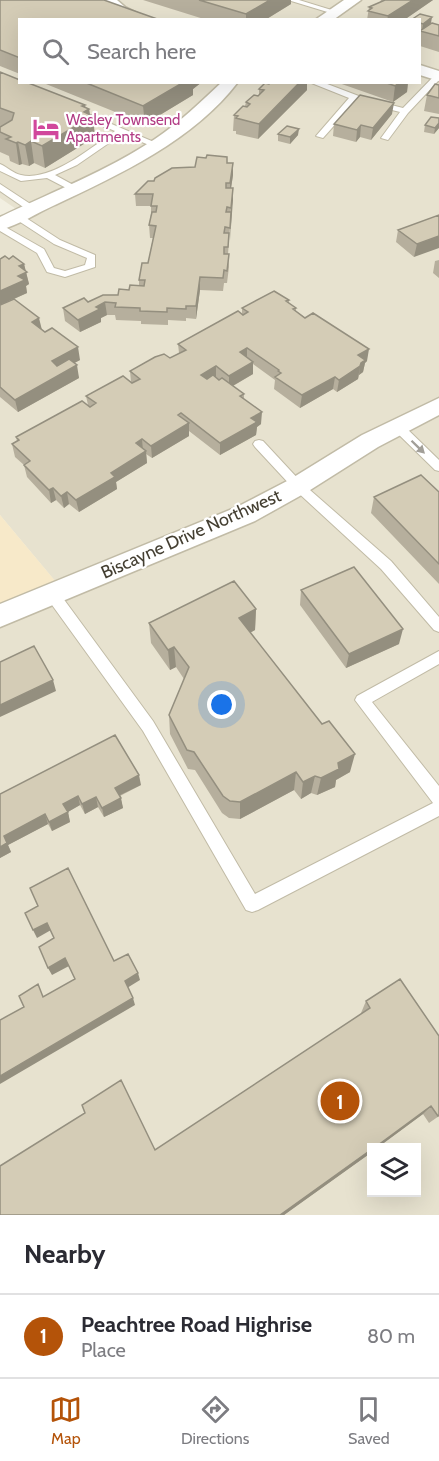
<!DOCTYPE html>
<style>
body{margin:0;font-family:Cabin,sans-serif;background:#f2f2f3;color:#2b2b33}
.controls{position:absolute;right:18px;bottom:18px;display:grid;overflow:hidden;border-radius:0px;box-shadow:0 6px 24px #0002}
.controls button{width:54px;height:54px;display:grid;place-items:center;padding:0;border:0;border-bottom:2px solid #e1e1e2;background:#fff;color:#2b2b33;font:30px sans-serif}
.you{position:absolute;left:222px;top:705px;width:21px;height:21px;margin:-15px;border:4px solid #fff;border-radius:50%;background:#1a73e8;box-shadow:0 0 0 9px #1a73e833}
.badge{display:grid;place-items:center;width:39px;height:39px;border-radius:50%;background:#b45309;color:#fff;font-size:20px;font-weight:700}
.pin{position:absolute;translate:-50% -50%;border:3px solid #fff;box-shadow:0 2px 6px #0006}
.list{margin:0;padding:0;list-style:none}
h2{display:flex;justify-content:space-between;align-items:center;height:78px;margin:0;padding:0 24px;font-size:26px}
h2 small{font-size:20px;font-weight:400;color:#7c7c81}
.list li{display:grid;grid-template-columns:39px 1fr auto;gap:18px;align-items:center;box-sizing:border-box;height:84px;padding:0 24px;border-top:2px solid #e1e1e2}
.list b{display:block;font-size:22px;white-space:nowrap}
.list p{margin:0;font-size:20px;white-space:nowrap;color:#7c7c81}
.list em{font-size:20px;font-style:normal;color:#7c7c81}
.icon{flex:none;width:33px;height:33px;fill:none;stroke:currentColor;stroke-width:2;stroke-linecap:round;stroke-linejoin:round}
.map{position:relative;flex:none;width:439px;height:1215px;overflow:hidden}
.search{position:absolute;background:#fff;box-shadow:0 6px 24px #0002;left:18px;right:18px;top:18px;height:66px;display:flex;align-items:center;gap:15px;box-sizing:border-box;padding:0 21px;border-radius:0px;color:#7c7c81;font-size:22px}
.sheet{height:162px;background:#fff}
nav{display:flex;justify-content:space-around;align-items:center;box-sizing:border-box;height:84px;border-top:2px solid #e1e1e2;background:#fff;font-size:16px;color:#7c7c81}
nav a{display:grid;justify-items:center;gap:3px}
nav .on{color:#b45309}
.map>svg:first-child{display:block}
</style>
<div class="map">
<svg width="439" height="1215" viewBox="0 0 439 1215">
<rect width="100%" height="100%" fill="#f2efe1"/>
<path fill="#e7e2cf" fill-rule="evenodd" d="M0,0H439V1215H0V618L61,588L0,515V224L22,213L0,198ZM20,20H420V82H20ZM372,1148H416V1192H372Z"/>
<path fill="#f7e9c9" d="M0,515L61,588L0,618Z"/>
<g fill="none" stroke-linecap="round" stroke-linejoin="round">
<g stroke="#c1bba6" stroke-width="2">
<path id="lane" d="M288,0H299L338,12L334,14Z
M436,74H439V80L408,113L388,140L381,138L400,112L356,101L323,138L316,136L349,98L309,82H322L364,98L403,108Z
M75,111H81L161,145L154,147L122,134L77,165L55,175L77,187V191L74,192L47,178L21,181L0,171V164C7,167 14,174 21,175C51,182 92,147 115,131L75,115Z
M0,184L35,207V211H29L0,191Z
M14,214H20L60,240L95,255V267L65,277L47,272L37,253L0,231V224L44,249L54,268L65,271L85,265L87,258L54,244L14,218Z
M397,422L401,423L439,460V471L435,470L393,429L391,426Z
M259,440L263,441L302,483L391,561L439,617V632L434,630L381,569L294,489L255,447L253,444L255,441Z
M52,589L57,590L153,721L255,894L433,803L355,700L357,696L439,651V664L372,702L439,786V816L258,910L252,912L246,910L143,731L47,598L45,594L47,590Z"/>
</g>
<g stroke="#c1bba6" stroke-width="3">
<path id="street" d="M103,0H117L125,7L151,20C130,20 116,18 103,0Z
M344,0H361L333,20H315Z
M420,65L439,71V81L420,75Z
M222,82H238C194,140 119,175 55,205C37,213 19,225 0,230V217C52,192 107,171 155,139C179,123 201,102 222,82Z
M439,398V415L378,447L307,492L255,521L0,627V604L237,507L289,480L362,435Z"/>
</g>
<use href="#lane" fill="#fff" fill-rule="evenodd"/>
<use href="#street" fill="#fff" fill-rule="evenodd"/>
</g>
<path fill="#b6af9d" d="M0,0L20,20V74L0,66Z
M143,0H291V4L265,20H207Z
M381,0H433L404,20H367L369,7L380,2Z
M420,20L439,25V52L420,46V31L422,30L420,29Z
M0,72L89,109L95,137L45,168L34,163L29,166L22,164L19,165L10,161L9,156L0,152Z
M41,82H202L193,89V95L145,124Z
M336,82H408L407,92L393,102Z
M439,85V114L424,111L427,95Z
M259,89L307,90L258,139L236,134V131H233L234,115L245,106L246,102L259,95Z
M392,114L371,140L360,137L356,142L333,136L334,124Z
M439,118V128L434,134L424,132L425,125Z
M278,134L298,135L290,144L278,141Z
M227,163L233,175L231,188H233L228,254L229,267L227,283H224L223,291L200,290L196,319L186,318V321L168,320V325L141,324V321L116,320L115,315H107L101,318V322L80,332L65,321L63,308L118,295L139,286V280L148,263L153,238H150L149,225L151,214V206H136L135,194L154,181L195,167Z
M439,215L414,257L396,242L398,230Z
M9,259L24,264L29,284L26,286L27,293L14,299L41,329L80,360L74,363L79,378L18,412L0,397V305L12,300Z
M439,260V278L433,273L435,261Z
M289,300V303L296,308V311L367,361L365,363L363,372L359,375L358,379L337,392L333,389L300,408L274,389L275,380L253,364V374L233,386L244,394V399L261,424L257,427L256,435L220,455L189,431V436L152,458L146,454L147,463L116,482L117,489L79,512L69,504L64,508L56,500L51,503L27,477L24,465L15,457L12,444L17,441L16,437L88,405L86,396L131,382L130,371L170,358L179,353L178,344L242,314V308Z
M439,492V584L371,513L374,497Z
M301,590L399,644L346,668L300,605Z
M256,609L255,630L250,633L350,772L336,780L335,787L317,795L311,793L301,799L294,790L240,819L229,818L222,813L195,770L188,769L170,734L169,715L184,679L176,667L170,670L151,643L149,623Z
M141,785L120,796L123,808L104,817L98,807L85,814L80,805L68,812L70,822L52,831L48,824L8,845L11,852L0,858V794Z
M366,1001L439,1036V1116L429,1123L423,1114L377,1148H372V1152L284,1215L155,1150L361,1014V1013Z"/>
<path fill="#948f7f" d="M270,0H291V4L265,20H246V14Z
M413,0H433L404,20H387L388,16Z
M432,17L431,23L422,30L423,24Z
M184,82H202L193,89V95L145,124L143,106Z
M300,82H307V90L258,139L259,124Z
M400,82H408L407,92L393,102L395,86Z
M394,103L392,114L371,140L373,128Z
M85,105L86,111L89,109L90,117L93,116L95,137L45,168L42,146L82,106Z
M439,123V128L434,134L435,128Z
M361,125L360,137L356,142L357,130Z
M299,129L298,135L290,144V137Z
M31,141L34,163L29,166L25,145Z
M18,142L22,164L19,165L16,143Z
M233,163V175L230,195V183Z
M233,188V200L230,240L231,208Z
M439,236V248L414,257L417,244Z
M24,264L29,284L26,286L27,293L0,305V291L18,276L19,266Z
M200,277V290L196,319V306Z
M105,302L107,315L101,318V322L80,332L78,320L96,307Z
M39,318L42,330L32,322Z
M78,347L80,360L54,374L52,361Z
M247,348V360L240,352Z
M369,349L367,361L365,363L363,372L359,375L360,366L358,355Z
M253,362V374L229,388V376Z
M77,365L79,378L18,412L15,400Z
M216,366V379L201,387V375Z
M360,366L358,379L337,392L339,380Z
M335,377L333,389L300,408L302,395Z
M262,412L261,424L257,427L256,435L220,455V443L251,418Z
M189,423V436L152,458L151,446Z
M142,439L143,451L136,443Z
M146,451L147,463L116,482L117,489L79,512L76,500L111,473Z
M53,488L56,500L51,503L49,490Z
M67,492L69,504L64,508L61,496Z
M256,609L255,630L238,639L239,618Z
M403,629L399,644L346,668L349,654Z
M174,647L176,667L170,670L168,650Z
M53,680L56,691L0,717V705Z
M355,754L350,772L336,780L335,787L317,795L321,778L338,763Z
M296,772L294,790L240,819V802Z
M139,775L141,785L116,797L115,788Z
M315,776L311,793L301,799L303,782Z
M78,796L80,805L66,813L63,804Z
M96,797L98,807L85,814L82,804Z
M121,798L123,808L104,817L102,808Z
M68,812L70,822L52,831L49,822Z
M45,814L48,824L8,845L11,852L0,858V847L4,836Z
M47,923L51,930L37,938L33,930Z
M65,958L69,966L52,975L48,968Z
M138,973L140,980L127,988L125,981Z
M133,998L135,1005L0,1084V1076Z
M431,1106L423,1114L377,1148H374Z
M372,1149V1152L284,1215H280Z"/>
<path fill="#d4ccb6" stroke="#948f7f" stroke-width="1.5" d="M0,0H104L160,20H20V58L0,50Z
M199,0H270L246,14Z
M385,0H413L388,16L368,11L372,8L369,7Z
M420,14L432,17L423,24L420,23V20H411Z
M432,23L439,25V36L420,31Z
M0,72L20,80V82H26L85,105L82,106L89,109L84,112L93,116L42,146L31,141L25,145L18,142L16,143L6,139L11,137L0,132V127L12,120L14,113L0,108Z
M84,82H184L143,106Z
M271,82H300L259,124L236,118L238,116L234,115L243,106L247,107L250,104L246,102L254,95L258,96L264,90L259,89L265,83L269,84Z
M384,82H400L395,86Z
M435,84L439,85V98L427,95Z
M360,95L394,103L373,128L361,125L357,130L334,124Z
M431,117L439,118V123L435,128L425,125Z
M287,126L299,129L290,137L278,134Z
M207,155L227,157V163H233L230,183H226V188H233L231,208L227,207L226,212H231L230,228L225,227L224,233H229L228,247H224V254H229L227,271L224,270L223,278L200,277L196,306H186V309L167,308V312L140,311V308L115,307L116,303L105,302L96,307L100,309L78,320L63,308L84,298L88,302L103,295H118L119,289L129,290L130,285L144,286L145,280H139L142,263H148L156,226L149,225L152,212H156L157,206H151L153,194H135L148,181H154L155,178L172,168L195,167L197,157L206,158Z
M439,215V236L417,244L398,230Z
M5,256L9,259L13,256L24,264L19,266L27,272L18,276L25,280L0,291V259Z
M274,291L289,300L286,301L296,308L293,309L305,318L313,313L369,349L358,355L365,360L361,363L360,366L339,380L335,377L302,395L275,377L281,373L278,371L279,370L247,348L240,352L253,362L229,376L216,366L201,375L207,379L213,375L219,380L222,378L244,394L240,396L262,412L251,418L257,422L220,443L181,413L178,415L189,423L151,446L142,439L136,443L146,451L111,473L115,477L76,500L67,492L61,496L53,488L49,490L24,465L30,461L12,444L19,440L16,437L82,401L90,407L96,403L86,396L123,376L132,383L140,379L130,371L155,357L164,354L170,358L186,350L178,344L238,311L243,315L248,312L242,308Z
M14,299L39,318L32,322L45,332L52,328L78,347L52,361L57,366L69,359L77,365L15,400L0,387V305Z
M421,475L439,492V564L374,497Z
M354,567L403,629L349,654L301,590Z
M234,581L256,609L239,618L322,724L329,721L355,754L338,763L339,769L321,778L315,776L303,782L296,772L240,802L230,801L223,796L194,752L187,750L169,715L189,667L174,647L168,650L149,623Z
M34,646L53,680L0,705V662Z
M115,735L139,775L115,788L121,798L102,808L96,797L82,804L78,796L63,804L68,812L49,822L45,814L4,836L7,843L0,847V794Z
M68,868L114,961L128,954L138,973L125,981L133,998L0,1076V1020L24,1007L19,996L38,984L43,997L75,979L65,958L48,968L39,947L54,938L47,923L33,930L25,913L38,906L30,888Z
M400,979L439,1036V1115L438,1116L431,1106L374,1148H372V1149L280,1215H0V1166L85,1113L82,1105L121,1080L155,1150L370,1008L366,1001Z"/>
<defs><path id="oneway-solid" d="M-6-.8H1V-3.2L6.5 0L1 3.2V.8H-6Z" transform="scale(1.5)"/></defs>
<use fill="#a29f98" href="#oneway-solid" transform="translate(418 447) rotate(44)"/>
<defs>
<g id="hotel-bare" transform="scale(2.07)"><path d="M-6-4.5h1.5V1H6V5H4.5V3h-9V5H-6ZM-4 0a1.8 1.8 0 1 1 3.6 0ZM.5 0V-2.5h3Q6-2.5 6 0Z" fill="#d1479c" stroke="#fff" stroke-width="2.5" paint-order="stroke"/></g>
</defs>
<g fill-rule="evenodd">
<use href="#hotel-bare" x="46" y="129"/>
</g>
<g text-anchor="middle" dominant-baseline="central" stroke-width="4.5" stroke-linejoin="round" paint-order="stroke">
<g font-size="15" fill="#b23c85" stroke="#fff" text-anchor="start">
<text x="66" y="120">Wesley Townsend<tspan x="66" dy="17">Apartments</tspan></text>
</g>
<g font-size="18" fill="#443f32" stroke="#fff">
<text transform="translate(191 534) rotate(-24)">Biscayne Drive Northwest</text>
</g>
</g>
</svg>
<div class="controls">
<button><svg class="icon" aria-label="layers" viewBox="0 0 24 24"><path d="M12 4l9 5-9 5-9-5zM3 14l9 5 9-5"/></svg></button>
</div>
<div class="you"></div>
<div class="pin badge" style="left:340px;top:1101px">1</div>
<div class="search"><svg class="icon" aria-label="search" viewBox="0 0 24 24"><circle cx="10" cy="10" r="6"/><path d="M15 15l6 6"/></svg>Search here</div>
</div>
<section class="sheet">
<h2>Nearby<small></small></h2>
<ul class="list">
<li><span class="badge">1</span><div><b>Peachtree Road Highrise</b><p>Place</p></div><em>80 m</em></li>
</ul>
</section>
<nav>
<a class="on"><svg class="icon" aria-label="map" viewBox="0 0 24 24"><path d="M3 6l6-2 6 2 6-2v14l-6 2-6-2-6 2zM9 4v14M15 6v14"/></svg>Map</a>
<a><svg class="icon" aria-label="directions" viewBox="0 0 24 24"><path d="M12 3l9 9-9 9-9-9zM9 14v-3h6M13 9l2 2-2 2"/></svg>Directions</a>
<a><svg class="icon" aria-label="saved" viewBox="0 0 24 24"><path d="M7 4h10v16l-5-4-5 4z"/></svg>Saved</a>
</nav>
